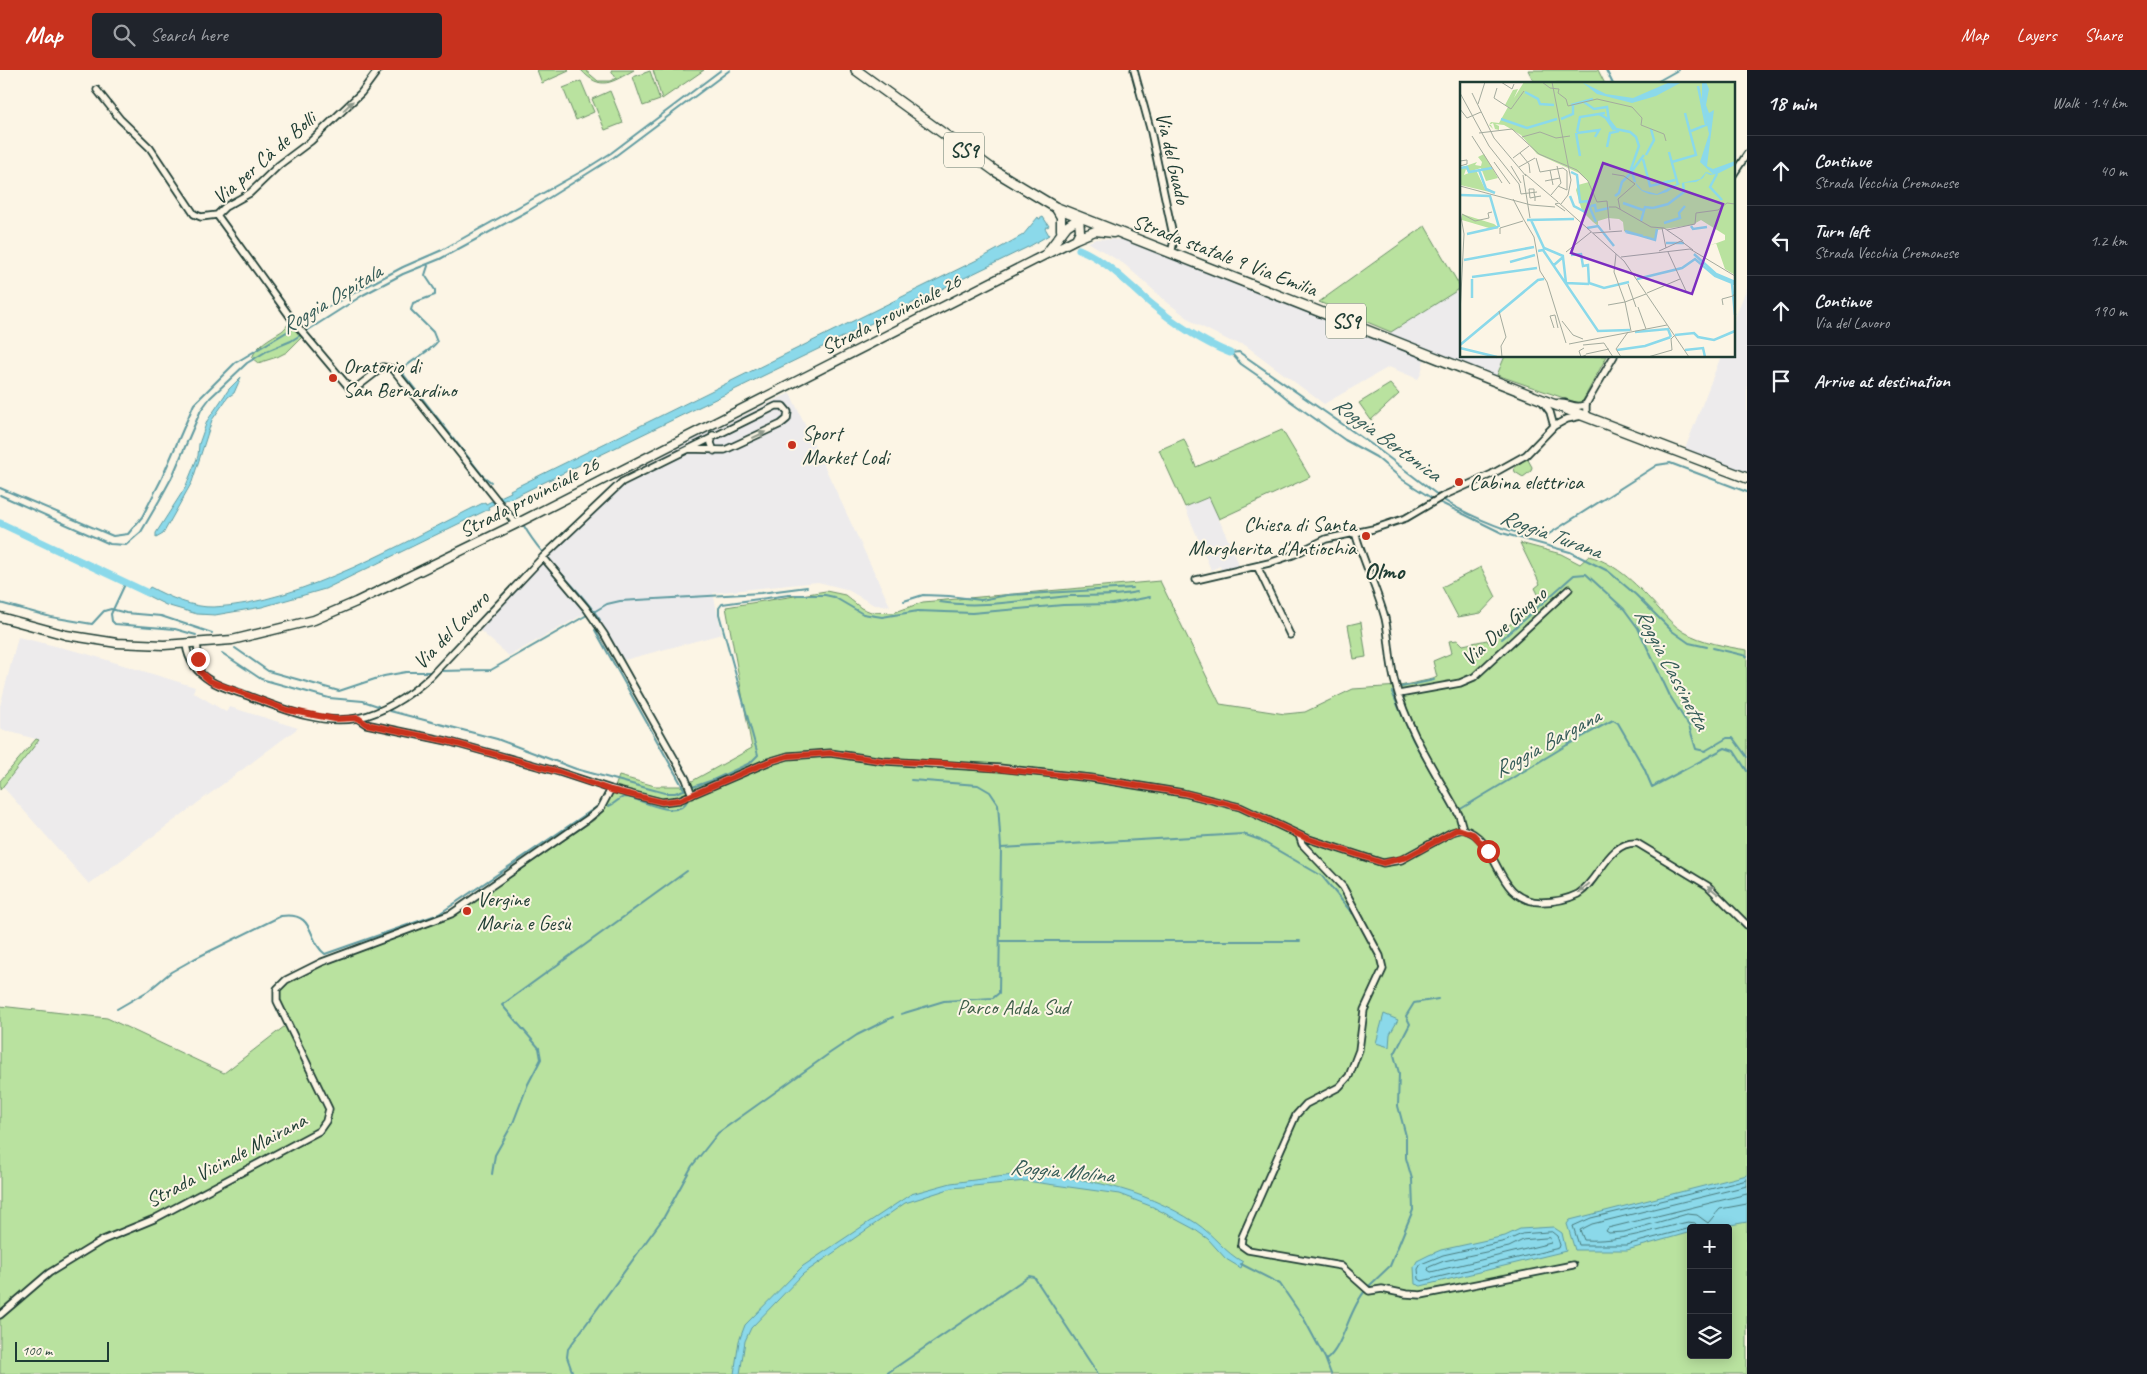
<!DOCTYPE html>
<meta charset="utf-8">
<style>
body{margin:0;font-family:Caveat,sans-serif;background:#20242c;color:#f1f3f6}
.controls{position:absolute;right:15px;bottom:15px;display:grid;overflow:hidden;border-radius:5px;box-shadow:0 2px 12px #0003}
.controls button{width:45px;height:45px;display:grid;place-items:center;padding:0;border:0;border-bottom:1px solid #363941;background:#171b24;color:#f1f3f6;font:25px sans-serif}
.scale{position:absolute;left:15px;bottom:12px;width:94px;box-sizing:border-box;padding-left:5px;border:2px solid #1f3d34;border-top:0;font-size:14px;line-height:18px;white-space:nowrap;color:#1f3d34;-webkit-text-stroke:4px #fcf5e5;paint-order:stroke}
.stop{position:absolute;width:15px;height:15px;margin:-11px;border:4px solid #c8321e;border-radius:50%;background:#fff}
.stop.end{background:#c8321e;border-color:#fff;box-shadow:0 1px 5px #0008}
.list{margin:0;padding:0;list-style:none}
h2{display:flex;justify-content:space-between;align-items:center;height:65px;margin:0;padding:0 20px;font-size:21px}
h2 small{font-size:16px;font-weight:400;color:#9ea1a6}
.list li{display:grid;grid-template-columns:32px 1fr auto;gap:15px;align-items:center;box-sizing:border-box;height:70px;padding:0 20px;border-top:1px solid #363941}
.list b{display:block;font-size:19px;white-space:nowrap}
.list p{margin:0;font-size:16px;white-space:nowrap;color:#9ea1a6}
.list em{font-size:16px;font-style:normal;color:#9ea1a6}
.icon{flex:none;width:28px;height:28px;fill:none;stroke:currentColor;stroke-width:2;stroke-linecap:round;stroke-linejoin:round}
.map{position:relative;flex:none;width:1747px;height:1304px;overflow:hidden}
header{display:flex;align-items:center;gap:30px;box-sizing:border-box;height:70px;padding:0 25px;background:#c8321e;color:#fff}
header strong{font-size:24px}
nav{display:flex;gap:28px;margin-inline-start:auto;font-size:18px}
.search{width:350px;height:45px;background:#20242c;display:flex;align-items:center;gap:12px;box-sizing:border-box;padding:0 18px;border-radius:5px;color:#9ea1a6;font-size:19px}
main{display:flex}
aside{flex:1;background:#171b24}
.map>svg:first-child{display:block}
</style>
<header>
<strong>Map</strong>
<div class="search"><svg class="icon" aria-label="search" viewBox="0 0 24 24"><circle cx="10" cy="10" r="6"/><path d="M15 15l6 6"/></svg>Search here</div>
<nav><a>Map</a><a>Layers</a><a>Share</a></nav>
</header>
<main>
<div class="map">
<svg width="1747" height="1304" viewBox="0 0 1747 1304">
<rect width="100%" height="100%" fill="#fcf5e5"/>
<filter id="ink" filterUnits="userSpaceOnUse"><feTurbulence type="fractalNoise" baseFrequency=".02" numOctaves="2"/><feDisplacementMap in="SourceGraphic" scale="10" xChannelSelector="R" yChannelSelector="G"/><feConvolveMatrix kernelMatrix="1 2 1 2 8 2 1 2 1" color-interpolation-filters="sRGB"/></filter>
<g filter="url(#ink)">
<path fill="#edebec" d="M1096,169L1130,170L1299,239L1425,286L1421,304L1418,309L1389,297L1324,334L1245,275L1230,271L1196,254L1168,233L1124,194L1088,172Z
M1747,217V408L1683,384L1721,286H1733V253Z
M1454,222L1461,224V286H1505L1495,308L1389,265L1391,261Z
M790,323L890,536L874,535L846,519L818,512L713,523L722,564L617,592L586,543L509,586L475,556L617,410L703,365Z
M1209,427L1238,492V496L1222,502L1220,496L1211,500L1185,437Z
M18,567L84,583L195,617L193,622L226,642L230,637L298,658L89,814L3,717L39,670L0,659V636Z"/>
<path fill="#b9e29f" stroke="#6c906a" fill-rule="evenodd" d="M537,0H568L569,1L542,13Z
M581,0H585L598,11H610L616,8L611,0H634C612,12 601,22 581,0Z
M653,0H704L662,29Z
M1528,0H1598L1605,14H1535Z
M650,1L660,30L643,36L633,7Z
M581,11L594,42L576,50L563,18Z
M610,21L623,53L605,60L592,29Z
M1425,156L1461,218L1391,262L1319,232Z
M290,252L302,267L287,282L277,287L258,293L252,288C257,274 271,268 282,261C285,259 287,255 290,252Z
M1505,286H1607L1581,334L1497,305Z
M1390,314L1399,324L1371,350L1359,333Z
M1282,360L1310,407L1219,449L1209,427L1185,437L1159,380L1184,369L1196,397Z
M1527,388L1532,397L1531,401L1523,407L1515,402L1514,398Z
M1520,473L1561,484L1580,494L1589,486C1618,494 1639,517 1659,539C1666,547 1674,556 1684,562C1701,572 1727,577 1747,580V1304H0V936L107,948L224,1003L289,953L280,930V921L289,912L321,895L449,849L594,750L600,745L596,742L614,720L619,706L655,716H683L752,678L726,537L826,521L845,525L861,538L871,542L893,543L923,532L1160,511L1220,634L1285,644L1305,642L1353,619L1400,616L1433,609L1437,607L1433,591L1452,583L1449,571L1458,570L1463,575L1487,570L1489,573L1540,528L1535,518L1540,514ZM1691,1158H1728V1285H1691Z
M1481,497L1496,527L1481,543L1458,547L1442,517Z
M1361,552L1366,587L1354,589L1348,555Z
M36,669L39,670L0,720V711Z"/>
<path fill="#8bd9ea" stroke="#609ba1" d="M1038,147L1039,149L1043,147L1049,156L1045,158L1049,165L1030,176L514,427L501,431L498,428L511,422L510,420L989,184L1023,165Z
M241,307L234,323L228,327L212,350L192,412L163,464L156,468V463L185,418L198,386L199,374L207,351L229,319Z
M492,431L494,434L488,437L489,439L325,519L262,537L215,545L197,544L166,535L140,522L142,518L147,521L150,517C169,527 193,538 214,537C303,533 405,471 485,432L486,434Z
M1384,944L1398,950L1390,964L1389,977L1376,973Z
M1013,1105C1077,1104 1142,1118 1196,1153C1214,1165 1224,1182 1243,1192L1241,1198L1226,1189L1208,1169L1194,1159L1153,1137L1119,1124L1026,1111L952,1118L905,1133L803,1204L751,1258L745,1271L740,1304H734L739,1271L745,1255L803,1196L911,1124L951,1113Z
M1747,1105V1152L1714,1158H1691V1162L1627,1180H1575L1567,1154L1570,1150Z
M1553,1157L1562,1163L1566,1181L1421,1216L1415,1214L1414,1197L1417,1191L1429,1185L1441,1180L1505,1166L1520,1159Z"/>
<g fill="none" stroke-linecap="round" stroke-linejoin="round">
<path stroke="#4a7b7d" stroke-width="1" d="M1747,1124L1608,1158L1606,1161L1609,1163L1624,1162L1687,1144L1697,1145L1708,1153L1720,1139L1747,1134
M1691,1158L1626,1175H1579L1573,1156L1591,1148L1747,1110
M1700,1158L1695,1153L1688,1152C1651,1160 1623,1172 1584,1170L1580,1160L1592,1154L1747,1116
M1552,1162L1557,1166L1560,1175L1559,1178L1422,1211L1419,1209L1418,1199L1421,1194L1443,1185L1506,1171L1522,1164Z
M1550,1168L1551,1173L1431,1202L1428,1200L1429,1197L1444,1191L1509,1177L1523,1170Z"/>
<path stroke="#609ba1" stroke-width="2" d="M1606,0L1613,14
M1653,14L1678,0
M428,196L425,205L435,220V225L413,233L411,240L433,262L437,272C431,281 413,289 404,298V305L483,406L491,412
M1230,283L1239,282L1371,374L1439,426
M1231,283L1241,294L1267,312L1290,331L1345,370L1376,387L1403,410L1433,429
M0,418L113,466L128,464L142,447L161,410L194,334L235,293L335,233L403,197L442,180L584,100L611,83L721,0
M0,425L110,474L126,475L141,462L159,431L172,407L201,340L210,328L247,293L267,281L291,271L363,225L403,204L440,189L528,141L614,87L730,0
M1442,429C1462,442 1527,474 1549,464L1657,395L1670,393L1747,422
M1437,431L1502,463L1570,482L1608,501L1636,525L1672,561L1689,573L1707,577
M524,456C544,491 578,516 600,550
M126,512L111,544L112,551L115,554L175,559L196,565
M904,531L923,525L949,526L981,530L1008,525L1133,518
M940,532C983,539 1027,529 1071,526C1094,525 1114,527 1137,522
M0,533L51,547L92,554L104,541L111,539L126,543L161,546L212,563
M592,543L607,534L620,531L761,523L807,517
M595,560L684,719
M1502,569L1574,505L1586,504L1624,539L1638,558L1670,626L1689,656L1696,679L1705,681L1727,668H1733L1747,687
M235,578L268,601L339,621L384,606L406,602H432
M1713,578L1747,586
M222,583L261,609L329,628L363,631L378,636
M439,601L491,600L587,545
M1401,617L1434,610
M1392,622L1413,670L1454,743
M390,641L497,669L576,699L665,723H675L713,710L750,693L758,685L719,544V538L722,534L789,525H825L834,527L863,544L882,547L918,541L972,543L1063,535L1113,534L1150,527
M609,736C616,734 618,727 626,727C640,728 679,753 688,729
M1459,740L1567,675L1613,650L1618,653L1644,698L1652,717L1725,678L1734,681L1747,701
M1001,778L1243,764L1260,770L1322,806L1352,843L1357,846
M1000,871H1300
M117,939L148,921L171,902L194,889L281,846C316,841 307,871 325,884L439,844L601,734
M901,944L944,931L993,928L999,923L1001,778L998,734L990,722L978,715L911,710
M492,1104L495,1085L513,1053L528,1014L541,989L539,978L502,935L687,801
M1241,1194L1280,1214L1304,1249L1325,1288L1331,1304
M1368,1217L1390,1196L1413,1140L1412,1109L1406,1088V1066L1398,1036L1399,1003L1394,985L1410,954L1406,946L1414,933L1438,929
M1326,1290C1343,1278 1349,1239 1365,1221
M573,1304L567,1287L568,1279L664,1147L692,1096L718,1063L830,983L857,965L893,947
M886,1304L1029,1206L1034,1207L1098,1304"/>
<path stroke="#8bd9ea" stroke-width="7" d="M1079,179C1107,191 1126,212 1149,232C1174,253 1200,271 1230,283
M0,453L148,523"/>
<g stroke="#1f3d34" stroke-width="9">
<path id="street" d="M1134,0L1151,62L1174,170L1171,184
M97,20L120,49L150,78L194,144L201,147L217,145
M1733,105L1747,84
M217,145L294,252L352,321L383,297L393,299L516,454
M217,145L225,137L250,123L279,95L311,71L361,23L378,0
M1542,331L1550,342L1553,353
M1553,334C1565,329 1576,341 1586,334
M1589,348L1586,342V334L1614,286
M713,365L711,373L714,381
M1355,462C1363,491 1377,519 1385,548C1390,570 1389,594 1396,616C1408,662 1437,704 1459,745L1463,759
M543,487L586,538L604,564L686,709L692,725
M1257,496L1290,565
M1196,510L1269,493L1293,485L1326,469L1373,459L1406,448L1445,425L1492,404L1526,385L1554,356L1567,349L1581,346
M197,573L200,600
M186,574C188,590 197,603 211,611C220,617 232,620 243,624C278,637 319,656 358,648C385,642 410,625 430,607L543,487L622,412L776,336H783L788,342L787,349L781,354L725,380L689,379
M1399,624L1460,613L1474,607L1569,519
M357,648L366,654L447,671L559,702L611,719L662,732L679,730L768,692L788,686L830,683L884,691L999,698L1091,708L1183,723L1240,737L1306,768L1383,793L1401,790L1452,762L1463,759C1501,769 1493,831 1541,832C1554,832 1566,830 1578,824C1599,811 1608,771 1637,773L1708,816L1747,855
M1299,765L1302,774L1343,817L1380,886L1383,899L1364,940L1359,980L1349,1006L1339,1017L1306,1034L1296,1045L1242,1167L1241,1175L1248,1180L1341,1196L1369,1221L1382,1219L1406,1224L1421,1225L1573,1195
M0,1245L49,1203L103,1170L154,1149L319,1061L326,1051L329,1039L277,931V919L286,910L322,892L451,844L589,748L601,738L611,719"/>
</g>
<g stroke="#1f3d34" stroke-width="11">
<path id="secondary" d="M1055,137L1061,147V160
M1048,181L1067,156L1079,148L1080,161L1076,169
M0,547L66,565L117,573L164,575L232,570L314,550L356,532L516,454L1076,169L1095,161L1113,163"/>
</g>
<g stroke="#1f3d34" stroke-width="12">
<path id="primary" d="M856,0L995,101L1055,137L1558,336L1747,408"/>
</g>
<use href="#street" stroke="#fcf5e5" stroke-width="5.5"/>
<use href="#secondary" stroke="#fcf5e5" stroke-width="8"/>
<use href="#primary" stroke="#fcf5e5" stroke-width="9"/>
</g>
<defs><path id="oneway-solid" d="M-6-.8H1V-3.2L6.5 0L1 3.2V.8H-6Z" transform="scale(1.25)"/></defs>
<g fill="#8e998c">
<use href="#oneway-solid" transform="translate(348 36) rotate(-44)"/>
<use href="#oneway-solid" transform="translate(759 365) rotate(-25)"/>
<use href="#oneway-solid" transform="translate(1584 818) rotate(140)"/>
<use href="#oneway-solid" transform="translate(1713 820) rotate(-141)"/>
</g>
</g>
<g fill="none" stroke-linecap="round" stroke-linejoin="round" filter="url(#ink)">
<path stroke="#c8321e" stroke-width="6" d="M198,589L200,602L210,611L287,640L335,649L358,648L366,654L447,671L559,702L611,720L662,732L680,730L768,692L788,686L830,683L884,691L949,694L1091,708L1184,723L1240,737L1306,768L1383,793L1407,787L1458,759L1473,764L1488,781"/>
</g>
<g fill="#c8321e" stroke="#fcf5e5" stroke-width="2">
<circle cx="333" cy="308" r="5"/>
<circle cx="792" cy="375" r="5"/>
<circle cx="1459" cy="412" r="5"/>
<circle cx="1366" cy="466" r="5"/>
<circle cx="467" cy="841" r="5"/>
</g>
<g text-anchor="middle" dominant-baseline="central" stroke-width="4" stroke-linejoin="round" paint-order="stroke">
<g fill="#fcf5e5" stroke="#617469" stroke-width="1">
<rect x="944" y="62.5" width="40" height="35" rx="4"/>
<rect x="1326" y="233.5" width="40" height="35" rx="4"/>
</g>
<g font-size="20" font-weight="bold" fill="#1f3d34">
<text x="964" y="80">SS9</text>
<text x="1346" y="251">SS9</text>
</g>
<g font-size="21" fill="#1f3d34" stroke="#fcf5e5">
<text transform="translate(264 88) rotate(-41)">Via per Cà de Bolli</text>
<text transform="translate(1173 88) rotate(77)">Via del Guado</text>
<text transform="translate(1225 185) rotate(21)">Strada statale 9 Via Emilia</text>
<text transform="translate(891 244) rotate(-27)">Strada provinciale 26</text>
<text transform="translate(529 427) rotate(-27)">Strada provinciale 26</text>
<text transform="translate(1504 556) rotate(-42)">Via Due Giugno</text>
<text transform="translate(451 560) rotate(-46)">Via del Lavoro</text>
<text transform="translate(226 1090) rotate(-28)">Strada Vicinale Mairana</text>
</g>
<g font-size="21" fill="#1f3d34" stroke="#fcf5e5" text-anchor="start">
<text x="343" y="296">Oratorio di<tspan x="343" dy="24">San Bernardino</tspan></text>
<text x="802" y="363">Sport<tspan x="802" dy="24">Market Lodi</tspan></text>
<text x="1469" y="412">Cabina elettrica</text>
<text x="1356" y="454" text-anchor="end">Chiesa di Santa<tspan x="1356" dy="24">Margherita d'Antiochia</tspan></text>
<text x="477" y="829">Vergine<tspan x="477" dy="24">Maria e Gesù</tspan></text>
</g>
<g font-size="21" fill="#3e5e49" stroke="#fcf5e5">
<text x="1013" y="937">Parco Adda Sud</text>
</g>
<g font-size="22" font-style="italic" fill="#355c58" stroke="#fcf5e5">
<text transform="translate(331 229) rotate(-31)">Roggia Ospitala</text>
<text transform="translate(1387 369) rotate(36)">Roggia Bertonica</text>
<text transform="translate(1551 464) rotate(20)">Roggia Turana</text>
<text transform="translate(1672 599) rotate(62)">Roggia Cassinetta</text>
<text transform="translate(1547 673) rotate(-29)">Roggia Bargana</text>
<text transform="translate(1062 1101) rotate(5)">Roggia Molina</text>
</g>
<g font-size="24" font-weight="bold" fill="#1f3d34" stroke="#fcf5e5">
<text x="1384" y="501">Olmo</text>
</g>
</g>
<g transform="translate(1460 12)">
<rect width="275" height="275" fill="#fcf5e5"/>
<path d="M64,0H275V193L265,187L256,161L246,165L265,158V153L241,138L232,143L197,148L195,158L164,149L163,140L159,137L148,136L138,139V144L133,140L122,129L116,108L118,103L129,100L119,91L77,72L61,53L44,43L35,42L39,44V48L35,47L33,41L29,43H31L33,47L29,43L31,40L39,41L48,25L45,23L53,8L58,7L54,16ZM24,72L38,96L26,99L21,86L8,90L6,87L4,93L16,88L25,107L34,111L0,103V86L17,80L15,83L21,84L22,80L18,75ZM2,132L34,142L39,146L15,150L29,146L2,138Z" fill="#b9e29f"/>
<path d="M122,0L146,12L173,16L210,0H222L196,14L172,21L137,12ZM246,0L249,7L246,23L249,31L254,28L247,84L253,87L275,79V83L257,92L250,93L246,91L243,96L236,100L221,101L207,110L197,113L189,112L182,109L177,104L175,100L182,108L197,112L214,103L221,101L240,97L246,90L253,92L240,80L249,52L242,19V1Z" fill="#8bd9ea"/>
<path fill="none" stroke="#8bd9ea" stroke-width="2.5" d="M65,10L78,17L80,22L94,23M124,20L134,27L147,25L149,38L156,47L170,50L176,55L179,64L171,87L175,100M111,23L133,17M139,32L146,36L154,48M41,37L67,46L97,37M101,37L113,32V22M231,49L246,43L238,4M117,50L120,35L145,31M116,51L120,74M117,51L139,48L135,55M147,65L150,51L159,49M209,70L218,103M186,73L194,58L191,47M183,77L190,104L215,98M212,80L236,73L225,31M0,86L7,85L9,90L32,86M19,88L26,107L35,111M172,89L184,73M111,90L117,93L120,120L127,119L136,140M257,92L250,105L262,118M0,113L30,114L39,145M110,114L114,124L127,131M155,114L159,111L162,100L170,92M163,121L183,128M131,124L135,123L136,129L149,126M193,126L208,122L224,110L223,101M67,138L114,137M71,138L84,166L103,174M181,139L185,125L193,126M204,141L220,136L219,131L225,124M231,144L233,147L247,145M127,146L138,144L154,164M165,149L195,158L197,147M166,150L183,154M7,152L38,145M206,161H224M78,169L83,168L138,249L170,248M234,172L256,192L275,200M111,173L121,172L123,184L128,183L129,201L144,206L169,200M4,178L74,165M50,180L75,173M94,183L103,175L106,201L129,202M12,195L77,186M12,197V216M177,197L222,186L235,177L255,194L275,202M272,202L275,233M175,250L208,247L211,255M215,253L234,251L238,255L254,258L275,249M0,263L78,198L84,197M0,266L37,275M157,268L185,264L211,255M225,268L243,266L245,275"/>
<path fill="none" stroke="#a4ab9e" stroke-width="1" d="M41,0L52,7L54,2M82,0L90,6L99,7L98,11L106,17L108,24L137,17L172,25L182,36L181,43L204,52L206,59M92,0L111,98L108,113L101,122M37,6L34,16L51,27L64,9M0,11L29,64L59,102L61,112L77,110M12,11L34,56L66,94M18,22L25,0M0,27L7,36L21,30M19,51L52,47L79,72L117,88L128,99L137,120L147,119L150,148M12,54L42,101M62,55L80,50L96,56L110,54M60,71L69,82L70,91M53,76L69,64M76,76L80,90L103,86L107,89V108L98,104M0,79L7,78V82L0,84M34,80L50,102M51,84L61,101M59,85L75,76M90,88L93,103M65,92L98,120M152,92L164,94L175,102L158,117L160,127M63,93L70,136M85,99L100,96M0,104L71,123L95,125M91,113L101,101L97,84M53,117L64,138M75,119V115L74,111V107H69L70,116L75,115L81,114M149,125H156L191,145L204,146L223,159M0,129L4,152L0,232M105,129L95,122L99,121L164,179L229,275M2,132L15,139L29,136L28,131L32,130M64,138L74,155L80,189L87,200L106,261M202,146L206,166M207,148L235,142L236,131L258,128L267,121L275,122M133,151L162,149M40,152V146L63,139M199,169L221,159L233,168M106,170L131,150M208,170L226,209M156,172L154,190L165,220M161,175L230,167L275,194M168,202L176,225M187,211L220,197M148,223L165,220M263,223L262,217L273,214L275,211M178,225L186,247M39,229L46,255L41,264L42,275M102,239L113,253L123,257M94,246L90,234L95,233L98,246M171,249L165,220L186,212M109,262L207,243M123,263L144,261L153,275M124,266L119,269L121,275L126,273M126,272L149,267M161,275L156,267L168,250M188,275L212,268L211,257L214,254"/>
<path fill="#7b2cbf" fill-opacity="0.15" stroke="#7b2cbf" stroke-width="2.5" d="M143,81L263,122L232,212L111,171Z"/>
<rect width="275" height="275" fill="none" stroke="#1f3d34" stroke-width="2.5"/>
</g>
</svg>
<div class="controls">
<button>+</button>
<button>−</button>
<button><svg class="icon" aria-label="layers" viewBox="0 0 24 24"><path d="M12 4l9 5-9 5-9-5zM3 14l9 5 9-5"/></svg></button>
</div>
<div class="scale">100 m</div>
<div class="stop" style="left:1488px;top:781px"></div>
<div class="stop end" style="left:198px;top:589px"></div>
</div>
<aside>
<h2>18 min<small>Walk · 1.4 km</small></h2>
<ul class="list">
<li><svg class="icon" aria-label="ahead" viewBox="0 0 24 24"><path d="M12 20V5M6 11l6-6 6 6"/></svg><div><b>Continue</b><p>Strada Vecchia Cremonese</p></div><em>40 m</em></li>
<li><svg class="icon" aria-label="left" viewBox="0 0 24 24"><path d="M17 20v-9H6M10 6l-5 5 5 5"/></svg><div><b>Turn left</b><p>Strada Vecchia Cremonese</p></div><em>1.2 km</em></li>
<li><svg class="icon" aria-label="ahead" viewBox="0 0 24 24"><path d="M12 20V5M6 11l6-6 6 6"/></svg><div><b>Continue</b><p>Via del Lavoro</p></div><em>190 m</em></li>
<li><svg class="icon" aria-label="arrive" viewBox="0 0 24 24"><path d="M6 21V4h12l-3 4 3 4H6"/></svg><div><b>Arrive at destination</b></div></li>
</ul>
</aside>
</main>
